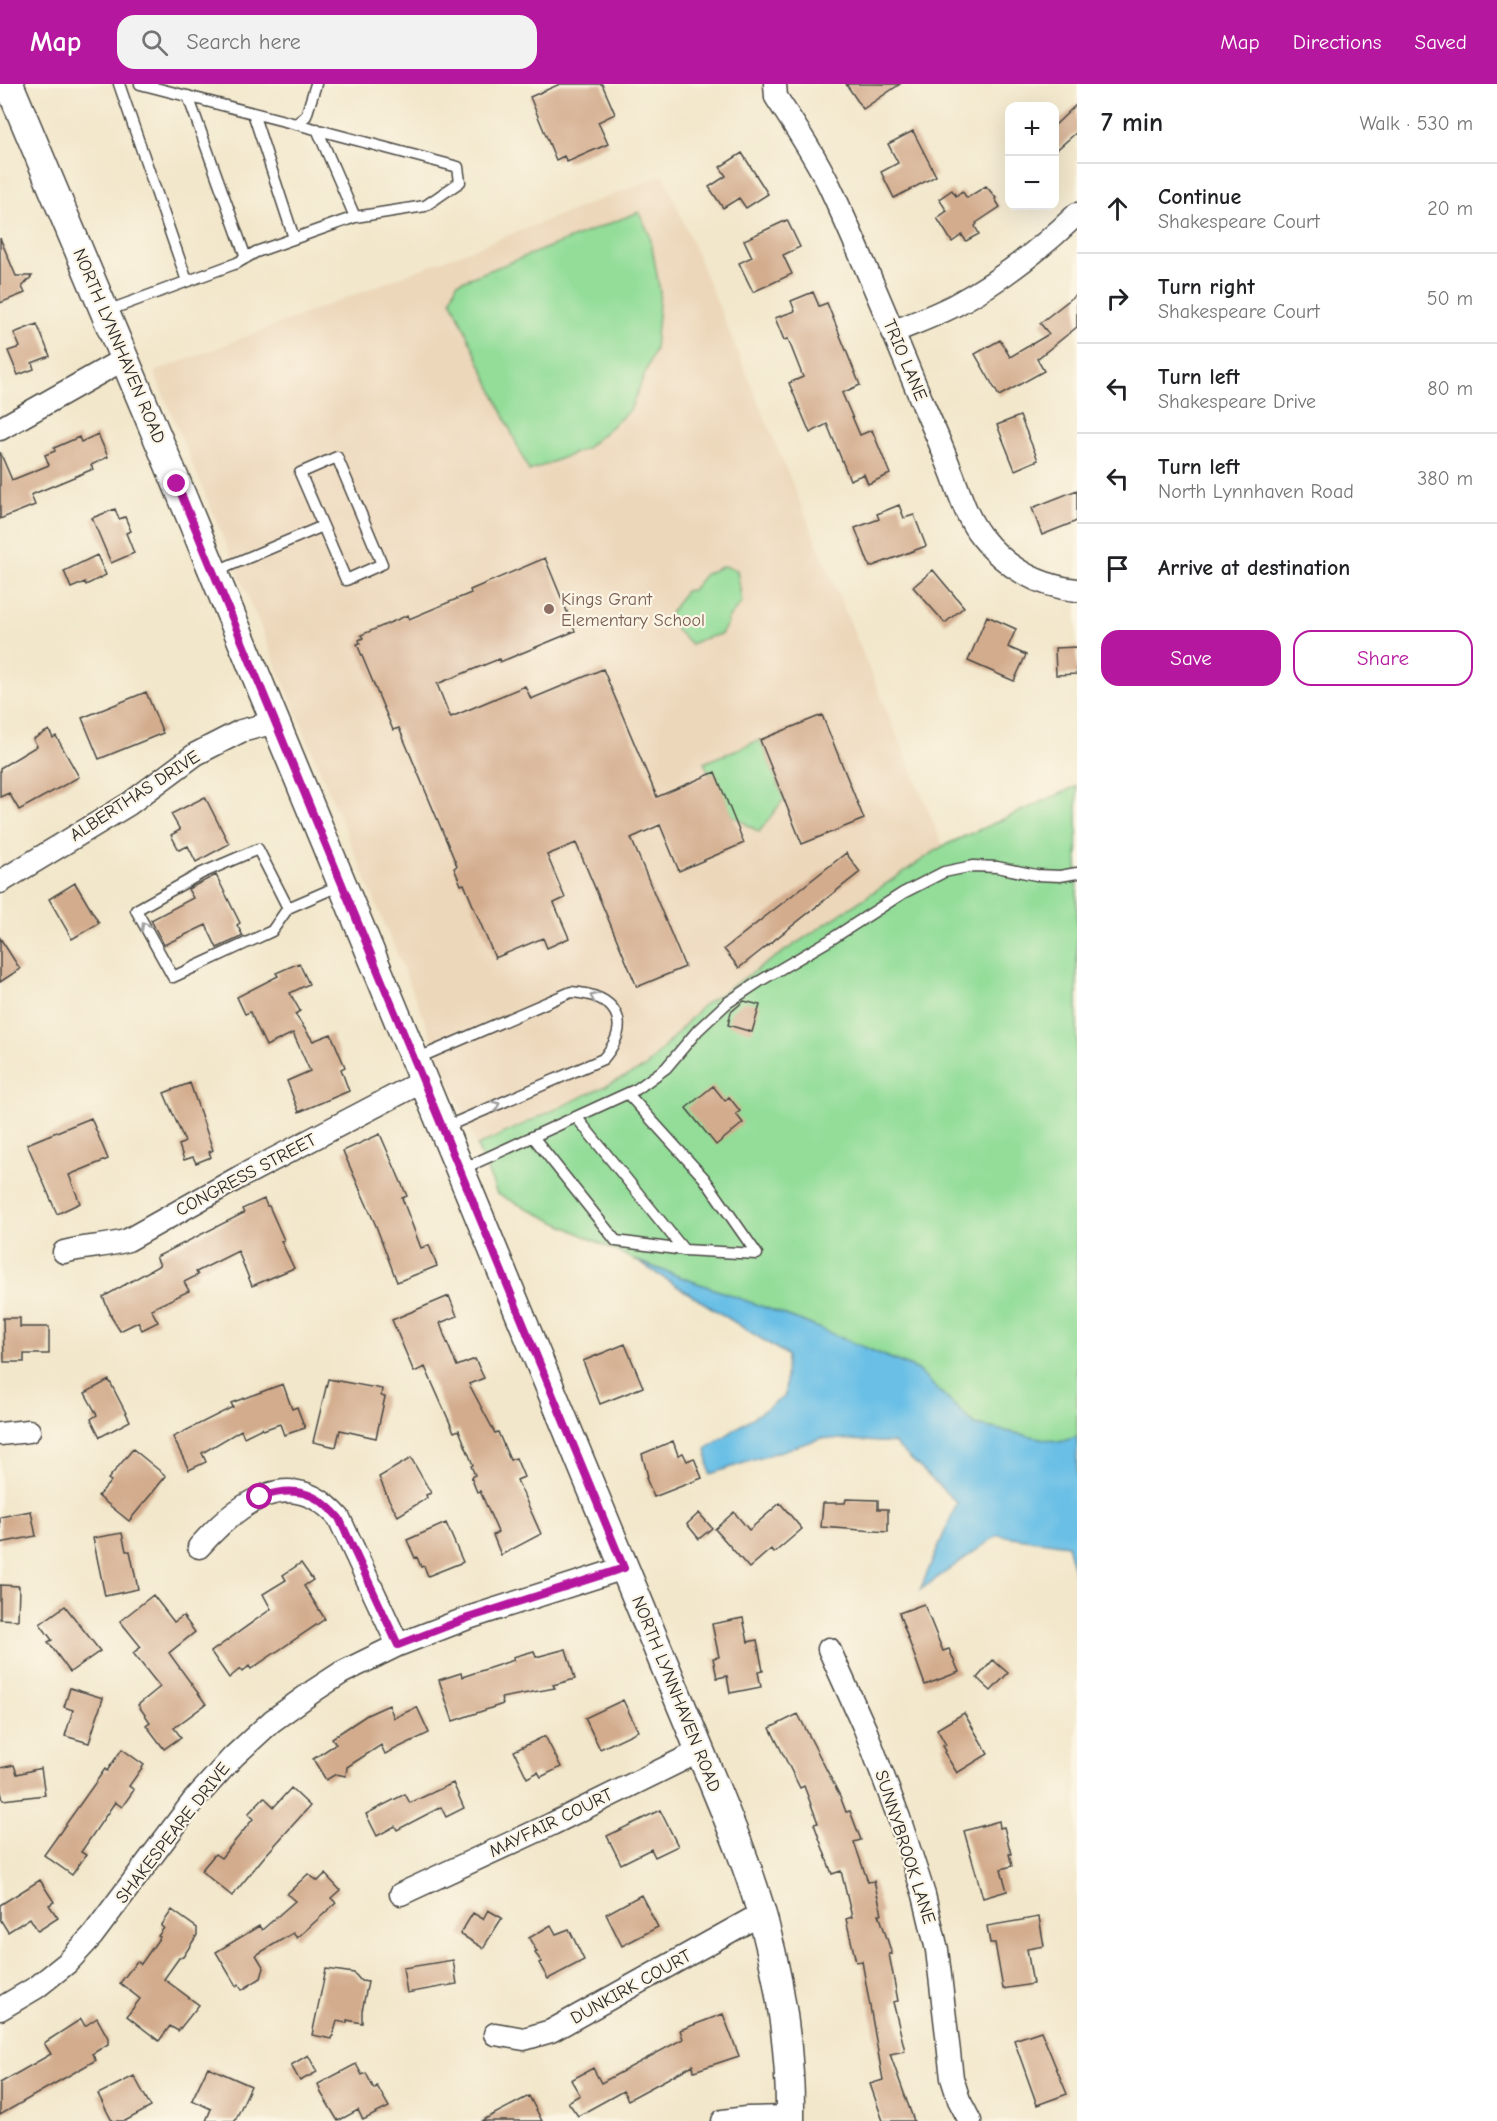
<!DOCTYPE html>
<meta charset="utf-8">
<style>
body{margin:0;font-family:"Comic Neue",sans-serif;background:#f2f2f2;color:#202124}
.controls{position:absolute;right:18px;top:18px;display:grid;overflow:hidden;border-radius:12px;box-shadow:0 6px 24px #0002}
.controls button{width:54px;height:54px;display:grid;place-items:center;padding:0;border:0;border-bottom:2px solid #e0e0e0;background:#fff;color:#202124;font:30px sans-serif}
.stop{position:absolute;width:18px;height:18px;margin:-14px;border:4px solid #b5179e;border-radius:50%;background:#fff}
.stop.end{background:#b5179e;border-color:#fff;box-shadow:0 2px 6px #0008}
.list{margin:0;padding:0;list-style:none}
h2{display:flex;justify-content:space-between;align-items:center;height:78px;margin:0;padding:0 24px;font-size:26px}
h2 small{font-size:20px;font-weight:400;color:#757577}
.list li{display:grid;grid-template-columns:39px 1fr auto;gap:18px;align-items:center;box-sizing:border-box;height:90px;padding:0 24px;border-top:2px solid #e0e0e0}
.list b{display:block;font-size:22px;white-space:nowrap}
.list p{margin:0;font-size:20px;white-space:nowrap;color:#757577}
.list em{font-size:20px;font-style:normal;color:#757577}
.actions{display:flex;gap:12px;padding:18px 24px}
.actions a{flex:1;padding:14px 0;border:2px solid #b5179e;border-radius:18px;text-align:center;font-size:21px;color:#b5179e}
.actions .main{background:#b5179e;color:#fff}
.icon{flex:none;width:33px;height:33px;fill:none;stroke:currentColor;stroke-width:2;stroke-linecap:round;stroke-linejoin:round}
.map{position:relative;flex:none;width:1077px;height:2037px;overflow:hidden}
header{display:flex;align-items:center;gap:36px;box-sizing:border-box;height:84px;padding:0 30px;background:#b5179e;color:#fff}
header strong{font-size:28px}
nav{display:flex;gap:33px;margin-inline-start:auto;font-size:21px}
.search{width:420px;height:54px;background:#f2f2f2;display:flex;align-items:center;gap:15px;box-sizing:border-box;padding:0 21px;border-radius:18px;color:#757577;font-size:22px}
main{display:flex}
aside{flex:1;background:#fff}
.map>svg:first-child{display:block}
</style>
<header>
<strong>Map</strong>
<div class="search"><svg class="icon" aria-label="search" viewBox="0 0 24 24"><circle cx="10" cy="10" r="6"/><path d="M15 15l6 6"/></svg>Search here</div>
<nav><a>Map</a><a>Directions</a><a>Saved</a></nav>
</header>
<main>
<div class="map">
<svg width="1077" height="2037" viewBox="0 0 1077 2037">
<rect width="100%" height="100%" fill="#fcf5e5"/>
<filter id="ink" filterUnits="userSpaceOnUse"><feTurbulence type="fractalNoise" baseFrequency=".0167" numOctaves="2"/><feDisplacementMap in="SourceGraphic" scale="12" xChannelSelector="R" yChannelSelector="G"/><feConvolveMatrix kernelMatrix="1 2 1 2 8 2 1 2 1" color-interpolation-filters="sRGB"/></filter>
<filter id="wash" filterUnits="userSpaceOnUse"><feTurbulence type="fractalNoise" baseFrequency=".008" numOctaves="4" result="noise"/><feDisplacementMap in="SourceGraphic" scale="24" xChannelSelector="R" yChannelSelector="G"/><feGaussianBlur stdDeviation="1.35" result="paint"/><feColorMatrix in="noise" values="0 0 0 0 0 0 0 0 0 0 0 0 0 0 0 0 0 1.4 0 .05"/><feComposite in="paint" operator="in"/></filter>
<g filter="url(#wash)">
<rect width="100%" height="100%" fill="#f2e7cb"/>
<path fill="#ecd7ba" d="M664,91L943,762L702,922L646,983L477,1062L154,288Z"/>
<path fill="#93dd99" stroke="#5f8462" stroke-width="1.5" d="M639,128L650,152L660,208L655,265L630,326L585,365L529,387L451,215L457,199Z
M723,482L737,486L742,518L727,536L728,539L721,550L699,556L691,560L676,546L669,531L685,507L692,506L705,490Z
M760,656L784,715L759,748L733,732L704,679Z
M1077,702V1353L1060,1358L975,1341L916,1285L799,1236L637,1177L497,1110L477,1062L646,983L702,922L943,762Z"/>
<path fill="#69bfe6" stroke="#4a7588" stroke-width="1.5" d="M637,1177L799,1236L916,1285L975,1341L1060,1358L1077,1353V1497L1067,1461L998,1451L920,1506L957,1419L894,1359L822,1354L710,1390L706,1365L785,1312L787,1271Z"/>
<g id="blocks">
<path fill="#d3ac8d" d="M560,0H602L615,30L598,38L608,60L567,78L564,72L556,76L530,13Z
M846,0H900L863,25Z
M1077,20V48L1054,68V42Z
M913,47L936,92L894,114L881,88L898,79L888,60Z
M742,69L768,110L746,124L739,114L723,124L709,103L726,92L720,83Z
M986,102L996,114L995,115L1000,123L976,139L977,140L975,142L979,150L966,157L962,151L952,158L937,134L947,127L939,115L952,106L956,112L962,107L967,114Z
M787,136L800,163L783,171L792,190L753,208L739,179L752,173L744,156Z
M0,154L16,192H32L22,203L25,209L0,219Z
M813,208L819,222L827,219L860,301L842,309L860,351L872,346L890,390L868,400L864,390L850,396L827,340L810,349L789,299L803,293L788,255L784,256L775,234L795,227L791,217Z
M1077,210V243L1037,275L1044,287L999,312L975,270L1000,256L1010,273L1049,250L1040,239Z
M37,240L50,272L32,279L34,285L18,291L8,267L20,263L14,249Z
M1020,332L1038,376L1015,386L997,341Z
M98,350L108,373L91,381L93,385L31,411L35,421L0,435V368L12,396L49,381L45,371L55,367L54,364L79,353L81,358Z
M1077,406V437L1042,451L1032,424Z
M899,421L904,434L914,431L926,462L870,483L855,444L879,435L877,430Z
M115,425L119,435L125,433L131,447L126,449L134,469L111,479L92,434Z
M97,471L106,491L86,501L85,498L71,504L64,487Z
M545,474L575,547L500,578L499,575L437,600L449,630L451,633L525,602L531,615L603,585L657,713L715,688L744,759L679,787L660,741L631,754L685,883L637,903L576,759L547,771L565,814L554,819L569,854L547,864L543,854L495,874L464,800L461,801L454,784L457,782L399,644L393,646L357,560L360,559L359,556L363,554L361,551L408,531L409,535L471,509L470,506Z
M933,486L964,523L945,539L913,503Z
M987,532L1016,545L1008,563L1026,571L1014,597L968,577Z
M1077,563V590L1056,591L1055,564Z
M146,608L163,649L99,675L82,634Z
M822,631L864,735L802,760L760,656Z
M49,646L53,654L56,652L79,693L19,726L9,709L0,713V684L37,662L33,655Z
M205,713L229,760L196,778L188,762L179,766L171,751L180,746L171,730Z
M846,769L860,788L739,884L724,865Z
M216,791L240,839L237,841L243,852L217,864L206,841L164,861L151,836L193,814L188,805Z
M75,799L99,839L72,855L49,815Z
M0,854L20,885L0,898Z
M299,879L309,900L290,909L300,927L295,930L313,957L331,950L345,983L341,985L349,1007L299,1028L287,997L310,987L293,949L266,962L250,928L245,930L237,913L278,892L276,889Z
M744,917L760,921L752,948L728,941L731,928Z
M190,999L213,1066L209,1068L211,1073L196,1079L193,1073L184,1076L179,1061L185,1058L164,1009Z
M713,1002L725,1017L729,1013L740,1027L736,1030L743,1039L716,1061L686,1024Z
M91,1034L108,1075L69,1091L80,1119L57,1130L27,1060Z
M380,1050L407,1112L402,1114L421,1164L429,1161L437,1182L397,1198L376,1142L343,1067Z
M264,1115L267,1122H269L284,1156L281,1157L294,1184L252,1202L238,1167L196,1188L198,1191L184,1198L189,1207L151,1225L158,1238L142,1246L138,1238L120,1247L110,1231H111L103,1213L160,1181L156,1173L244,1129L242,1125Z
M449,1212L457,1232L440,1239L446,1256L457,1282L475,1275L484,1294L469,1300L495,1349L498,1348L510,1376L516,1374L524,1393L517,1396L541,1450L501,1471L493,1451L498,1448L480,1407L477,1408L471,1393L475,1391L471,1382L473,1381L459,1346L454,1348L425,1283L414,1288L392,1236Z
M3,1234H20V1243H49V1270H24V1278H4Z
M625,1260L643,1303L600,1320L583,1277Z
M328,1295L382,1305L381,1312L385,1313L376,1354L340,1346L336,1363L313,1358Z
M109,1296L130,1337L100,1353L91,1335L97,1331L85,1309Z
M283,1300L292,1325L297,1323L305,1344L284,1351L280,1340L263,1346L262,1344L244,1353L241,1346L202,1369L206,1378L189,1386L173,1353L233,1323L231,1319Z
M673,1357L678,1371L683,1369L687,1377L694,1374L702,1394L654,1413L646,1394L648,1393L642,1370Z
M133,1365L166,1392L129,1437L98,1412L111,1397L108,1395Z
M411,1374L431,1409L426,1411L427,1414L398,1432L388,1414L379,1393Z
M846,1415L878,1416V1425H888V1448L821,1443L823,1419H845Z
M780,1419L802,1445L774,1469L771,1465L749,1484L715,1445L734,1428L749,1446Z
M31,1427L36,1452L0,1459V1433Z
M699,1429L712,1444L699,1455L687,1440Z
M446,1439L463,1478L428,1492L424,1482L421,1483L417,1473L415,1474L407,1456Z
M122,1449L126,1467H130L138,1505L105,1512L93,1454Z
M301,1479L313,1496L304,1502L325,1535L251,1585L249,1582L242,1588L240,1585L229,1594L211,1568L271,1525L263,1510L286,1496L283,1491Z
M0,1501L19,1502L18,1536L0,1535Z
M153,1511L174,1538L183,1532L195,1548L169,1569L206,1620L174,1644L181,1653L164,1665L146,1641L150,1638L138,1621L160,1603L133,1569L141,1563L120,1537Z
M924,1520L943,1567L949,1565L959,1588L925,1601L899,1529Z
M65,1522L100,1567L70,1588L48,1558L52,1556L40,1540Z
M743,1534L748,1558L757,1556L763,1587L758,1588L761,1603L730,1609L727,1592L717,1594L713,1574L719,1573L712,1540Z
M566,1565L575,1595L553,1601L555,1604L501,1614L503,1620L453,1637L439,1596L461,1589L462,1593L514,1576L513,1573L534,1567L536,1573Z
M993,1576L1008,1589L991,1607L977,1594Z
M70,1604L103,1614L89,1659L65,1652L73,1626L64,1623Z
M623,1616L638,1647L600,1665L585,1634Z
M389,1621L394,1634L417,1623L429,1649L385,1670L381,1661L347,1683L346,1692L336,1690L326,1696L313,1675L336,1660L332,1654L367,1631Z
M964,1629L988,1670L957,1689L944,1668L946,1667L943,1662L946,1661L937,1645Z
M798,1630L840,1712L846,1728L850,1727L861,1756L854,1758L868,1798L874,1797L882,1830H879L892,1870H889L898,1917L893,1918L905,1967L890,1970L914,2037H883L870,2000L883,1996L862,1877L856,1878L846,1835L852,1833L841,1787L832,1790L814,1740L818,1739L804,1702L800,1704L770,1644Z
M545,1652L561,1683L541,1693L538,1688L527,1694L514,1667Z
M122,1665L144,1681L129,1702L134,1706L122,1723L115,1718L81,1768L86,1771L72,1791L44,1771L105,1685L107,1687Z
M14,1681L17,1690L41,1684L45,1711L3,1716L0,1704V1684Z
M453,1699L464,1724L446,1733L441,1723L397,1746L395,1742L377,1752L366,1730L405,1710L410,1719Z
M291,1704L310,1722L264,1773L232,1812L201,1787L215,1770L221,1774L253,1735L248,1730L264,1713L274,1723Z
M660,1726L678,1762L655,1773L651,1765L621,1780L607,1752Z
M999,1737L1000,1744L1004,1743L1011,1770H1009L1012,1782L1001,1785L1007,1807L983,1814L964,1747Z
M308,1790L318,1797L325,1790L340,1806L331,1814L336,1819L297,1854L293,1849L256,1871L264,1884L261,1894L242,1906L239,1900L236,1902L216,1868L259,1842L262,1846L295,1817L287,1810Z
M40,1796L54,1818L49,1821L58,1834L38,1847L30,1834L8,1848L0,1835V1821Z
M641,1811L658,1843L622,1862L606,1830Z
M172,1826L197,1844V1851L183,1873L179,1874L164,1895L199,1921L178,1947L170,1942L159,1957L127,1932L140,1915L120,1899L137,1877L141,1880L160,1853L158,1852L164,1844L161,1842Z
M488,1826L502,1834L483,1864L460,1850L473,1829L483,1835Z
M1039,1833L1044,1862L1027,1865L1033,1900L1003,1905L995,1859H990L987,1842Z
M551,1841L556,1850L569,1845L584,1876L548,1895L539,1879L542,1878L535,1869L537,1868L529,1854Z
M453,1876L457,1900L407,1909L403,1884Z
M326,1885L354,1889L361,1897L368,1898L362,1927V1939L347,1936V1939L337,1937L332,1955L312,1951Z
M723,1930L739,1972L694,1987L693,1981L628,2016L623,2007L578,2032L568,2018L580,2011L571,1996L593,1984L601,1999L683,1955L680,1946Z
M97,1934L108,1954V1960L92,1970L96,1976L0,2031V1999L51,1970L44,1959L81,1935L85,1942Z
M1041,1947L1067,2010L1037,2021L1014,1956Z
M308,1971L317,1988L300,1997L291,1981Z
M356,1980L362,1991L366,1989L374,2005L377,2002L389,2023L363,2036L358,2026L338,2037L321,2009L318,2000Z
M208,1983L251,2002L235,2037H206L211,2025L192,2016Z
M134,1992L151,2023L125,2037H112L98,2010Z
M529,2012L542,2037H481Z"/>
</g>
</g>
<g filter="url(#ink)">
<use href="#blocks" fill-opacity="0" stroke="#494743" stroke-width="1.5"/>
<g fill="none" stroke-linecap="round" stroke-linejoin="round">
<g stroke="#494743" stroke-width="13">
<path id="service" d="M119,0L187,197
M140,0L296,40L306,32L316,0
M188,12L246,174
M253,29L294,154
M317,45L355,133
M104,228L237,179L256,168L355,133L425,122L460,98L458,83L296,40
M214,488L323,442L300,389L337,373L382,480L346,496L323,442
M288,824L258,765L202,789L136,826L173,893L272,847L288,824L341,801
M416,975L571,908C616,911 634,938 603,975L443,1044
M577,1034L684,1166L757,1170L704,1094L628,1010
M534,1054L616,1157L684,1166
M460,1086L637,1005L666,984L698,946L727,919L760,897L830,856L903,809L944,788L973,782L997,783L1036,791L1060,792L1077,789"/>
</g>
<g stroke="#494743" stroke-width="25">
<path id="minor" d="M775,0L776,13C795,42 815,72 830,103C863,174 893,247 923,320C932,340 941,361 949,382C959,406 965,432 981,452C1005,483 1038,502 1077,506
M893,248C914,239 937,231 957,220C1001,196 1041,165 1077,130
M0,345L124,275
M0,798L129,720L196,670L241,647L276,638
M64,1168C85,1162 107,1163 128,1156L238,1094L423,997
M0,1350L29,1347
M199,1463C237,1420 291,1378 339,1434L398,1561
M829,1565L865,1645L899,1734L924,1811L937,1866L952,1994L959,2016L970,2037
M401,1810L552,1740L700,1667
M0,1925L37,1903L67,1879L92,1852L194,1716L233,1673L272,1637L315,1606L341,1589L398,1561L468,1534L624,1484
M495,1950L524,1955L551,1947L761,1830
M723,2037L746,2034L790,2033"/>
</g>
<g stroke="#494743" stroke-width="31">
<path id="tertiary" d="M9,0L177,400L700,1667C723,1723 748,1779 764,1838C781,1902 791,1970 790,2037"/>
</g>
<use href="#service" stroke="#fff" stroke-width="10"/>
<use href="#minor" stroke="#fff" stroke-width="22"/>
<use href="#tertiary" stroke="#fff" stroke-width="28"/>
</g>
<defs><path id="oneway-chevron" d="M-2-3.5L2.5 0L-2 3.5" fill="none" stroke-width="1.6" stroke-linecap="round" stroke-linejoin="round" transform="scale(1.5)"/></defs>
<g stroke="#a0a0a0">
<use href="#oneway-chevron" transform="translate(145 842) rotate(-119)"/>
<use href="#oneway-chevron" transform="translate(594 913) rotate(-156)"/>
<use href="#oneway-chevron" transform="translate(496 1021) rotate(-23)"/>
</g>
</g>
<g fill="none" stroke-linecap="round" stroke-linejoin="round" filter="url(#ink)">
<path stroke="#b5179e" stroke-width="8" d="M177,400L624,1484L468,1534L398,1561L339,1434C316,1407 294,1402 260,1413"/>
</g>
<circle fill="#8d6e63" stroke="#fcf5e5" stroke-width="2" cx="549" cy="525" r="6"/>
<g text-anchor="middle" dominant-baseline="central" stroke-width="4.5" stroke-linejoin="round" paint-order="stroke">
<g font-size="18" fill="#2b2b2b" stroke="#fcf5e5">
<text transform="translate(119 262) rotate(67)">NORTH LYNNHAVEN ROAD</text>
<text transform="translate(905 276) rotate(67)">TRIO LANE</text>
<text transform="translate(135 712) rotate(-33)">ALBERTHAS DRIVE</text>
<text transform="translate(246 1091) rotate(-28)">CONGRESS STREET</text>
<text transform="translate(676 1610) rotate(68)">NORTH LYNNHAVEN ROAD</text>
<text transform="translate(551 1739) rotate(-26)">MAYFAIR COURT</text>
<text transform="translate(173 1749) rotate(-52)">SHAKESPEARE DRIVE</text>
<text transform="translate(905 1763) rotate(72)">SUNNYBROOK LANE</text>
<text transform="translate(631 1903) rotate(-29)">DUNKIRK COURT</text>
</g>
<g font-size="18" fill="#785e54" stroke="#fcf5e5" text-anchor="start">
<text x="561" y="515">Kings Grant<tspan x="561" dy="21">Elementary School</tspan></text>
</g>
</g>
</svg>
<div class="controls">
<button>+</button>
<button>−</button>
</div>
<div class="stop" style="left:260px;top:1413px"></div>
<div class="stop end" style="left:177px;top:400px"></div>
</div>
<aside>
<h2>7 min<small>Walk · 530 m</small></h2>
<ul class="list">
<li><svg class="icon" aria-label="ahead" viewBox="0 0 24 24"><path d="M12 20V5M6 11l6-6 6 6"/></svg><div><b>Continue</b><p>Shakespeare Court</p></div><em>20 m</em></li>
<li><svg class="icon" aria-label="right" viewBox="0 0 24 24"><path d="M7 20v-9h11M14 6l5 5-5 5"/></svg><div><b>Turn right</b><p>Shakespeare Court</p></div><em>50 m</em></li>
<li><svg class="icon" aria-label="left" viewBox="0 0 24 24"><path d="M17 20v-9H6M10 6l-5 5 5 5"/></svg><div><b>Turn left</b><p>Shakespeare Drive</p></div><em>80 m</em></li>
<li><svg class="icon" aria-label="left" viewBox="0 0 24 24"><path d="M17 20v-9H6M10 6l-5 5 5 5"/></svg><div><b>Turn left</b><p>North Lynnhaven Road</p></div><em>380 m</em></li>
<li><svg class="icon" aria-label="arrive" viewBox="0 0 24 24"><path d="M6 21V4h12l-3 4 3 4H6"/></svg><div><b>Arrive at destination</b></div></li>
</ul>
<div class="actions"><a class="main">Save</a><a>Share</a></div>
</aside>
</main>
